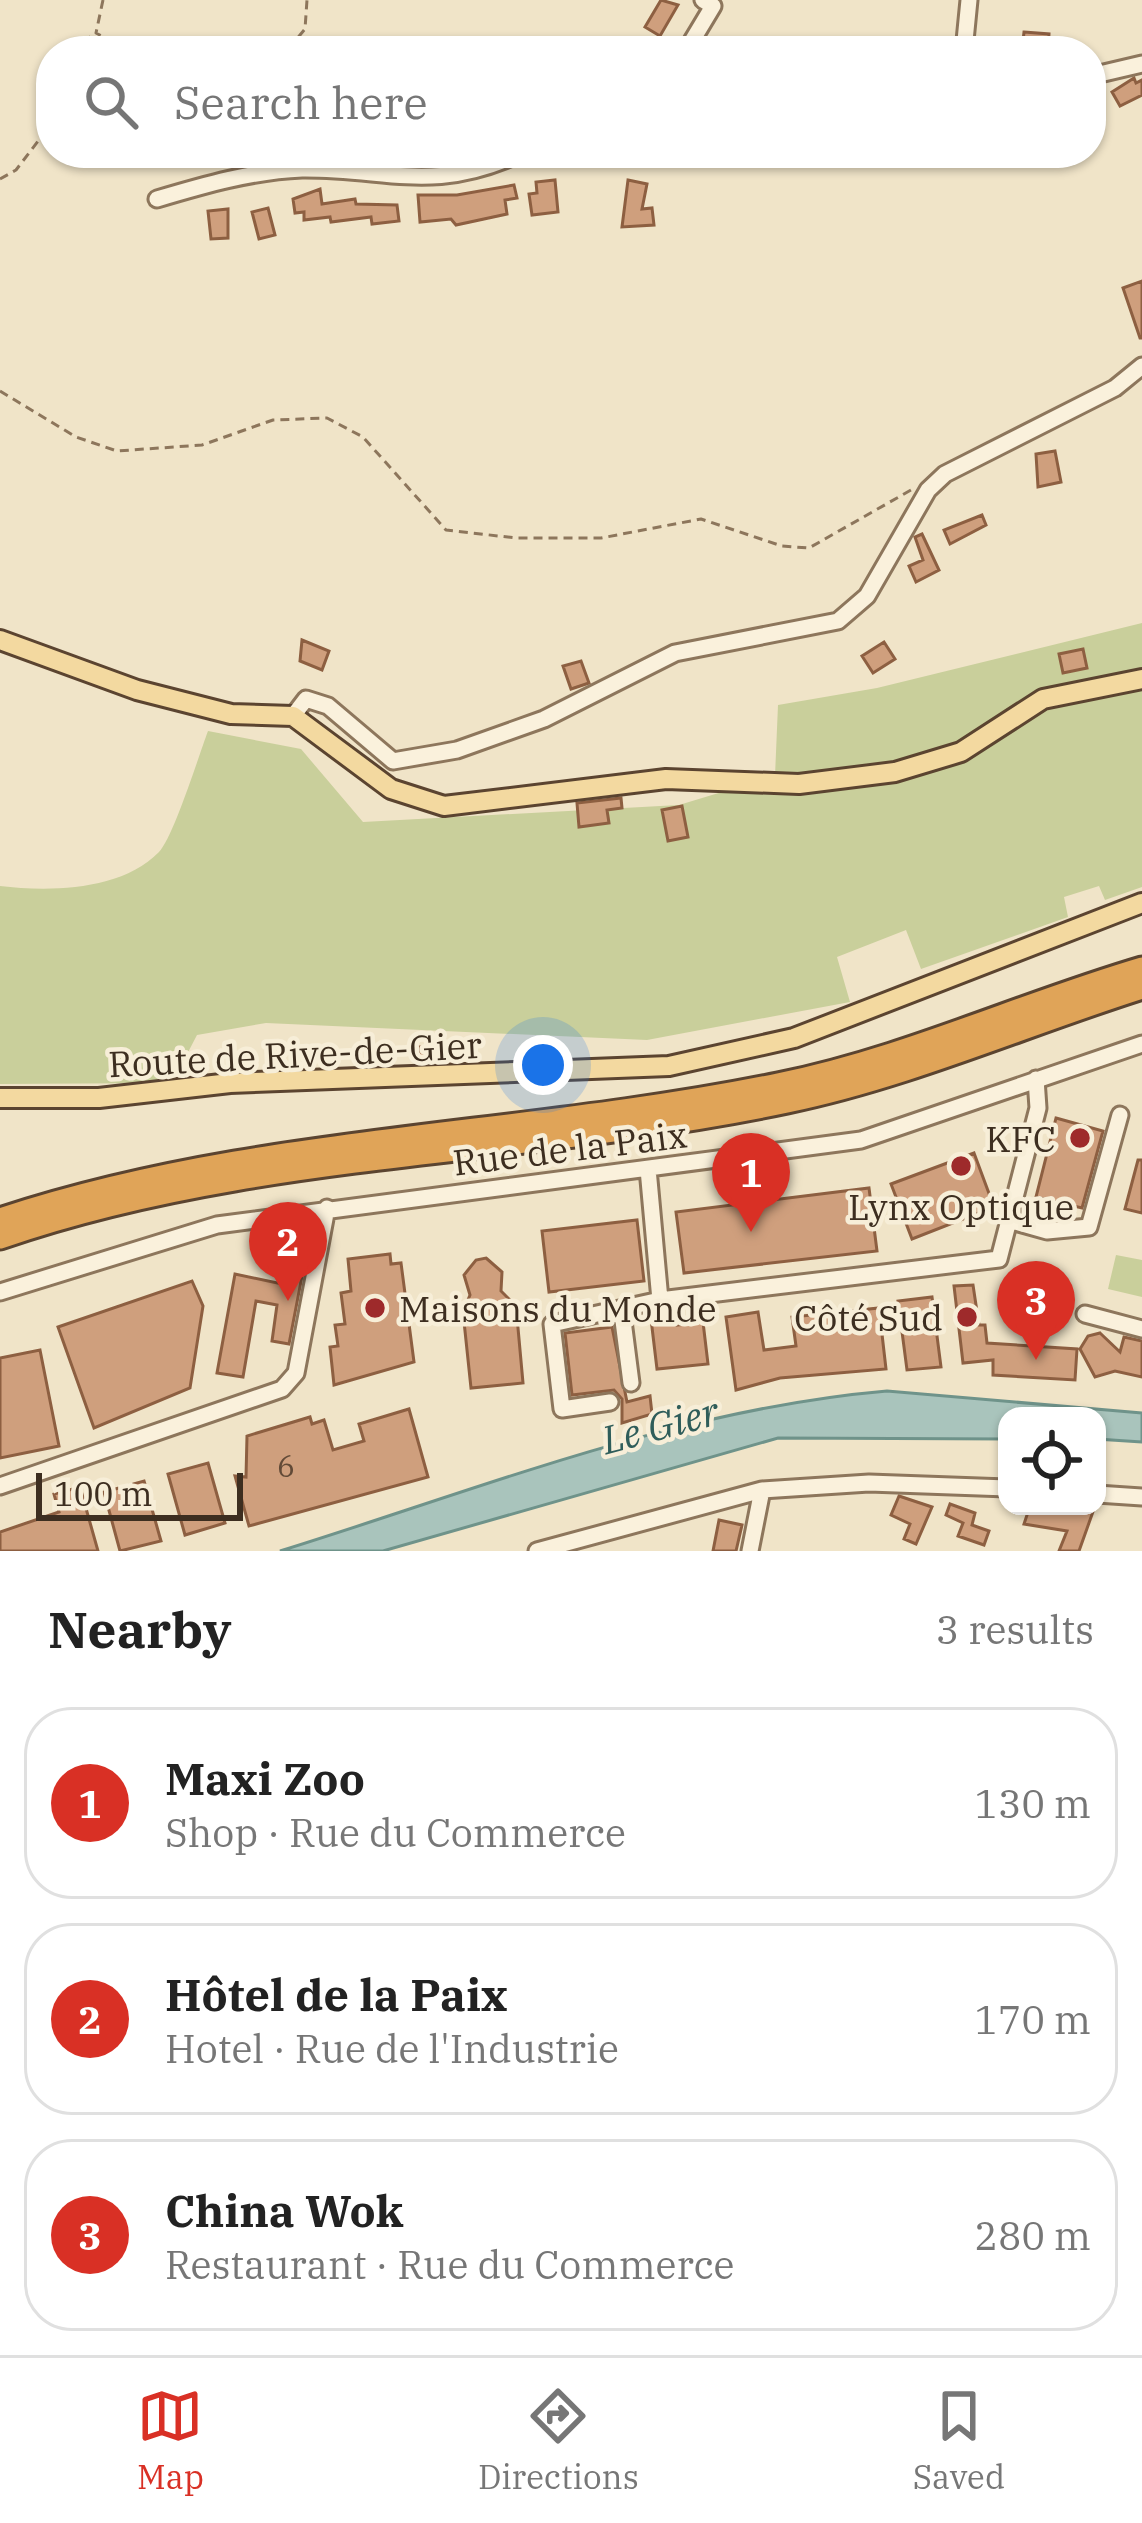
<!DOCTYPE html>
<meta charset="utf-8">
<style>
body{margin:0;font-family:"IBM Plex Serif",serif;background:#f6f6f6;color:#222}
.controls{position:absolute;right:36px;bottom:36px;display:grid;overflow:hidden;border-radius:24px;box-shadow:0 3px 9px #0004}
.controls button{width:108px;height:108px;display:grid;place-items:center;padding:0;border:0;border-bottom:3px solid #e0e0e0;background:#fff;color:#222;font:60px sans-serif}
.scale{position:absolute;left:36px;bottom:30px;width:207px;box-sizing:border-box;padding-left:12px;border:6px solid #3d2e20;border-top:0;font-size:33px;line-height:42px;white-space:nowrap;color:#3d2e20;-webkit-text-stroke:9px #f7eed8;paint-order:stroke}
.you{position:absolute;left:543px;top:1065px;width:42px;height:42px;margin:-30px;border:9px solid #fff;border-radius:50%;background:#1a73e8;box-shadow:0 0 0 18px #1a73e833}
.badge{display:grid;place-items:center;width:78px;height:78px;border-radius:50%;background:#d93025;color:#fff;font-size:39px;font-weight:700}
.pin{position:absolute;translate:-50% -99px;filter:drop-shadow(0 3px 6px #0008)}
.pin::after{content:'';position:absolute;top:63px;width:42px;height:36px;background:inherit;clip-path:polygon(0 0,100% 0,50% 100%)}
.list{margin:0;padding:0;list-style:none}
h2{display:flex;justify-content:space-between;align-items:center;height:156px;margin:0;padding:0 48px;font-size:51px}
h2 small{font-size:39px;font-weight:400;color:#767676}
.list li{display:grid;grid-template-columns:78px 1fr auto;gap:36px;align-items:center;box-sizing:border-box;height:192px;margin:0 24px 24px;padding:0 24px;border:3px solid #e0e0e0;border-radius:48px}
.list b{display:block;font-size:45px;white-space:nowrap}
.list p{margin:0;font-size:39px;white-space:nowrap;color:#767676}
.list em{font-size:39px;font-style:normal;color:#767676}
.icon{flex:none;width:66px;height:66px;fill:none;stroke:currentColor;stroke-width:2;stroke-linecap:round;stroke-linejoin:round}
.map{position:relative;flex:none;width:1142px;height:1551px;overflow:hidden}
.search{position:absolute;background:#fff;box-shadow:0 3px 9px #0004;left:36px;right:36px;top:36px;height:132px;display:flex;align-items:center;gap:30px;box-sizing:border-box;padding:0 42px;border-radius:48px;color:#767676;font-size:45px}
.sheet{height:804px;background:#fff}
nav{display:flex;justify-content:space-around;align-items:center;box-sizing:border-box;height:168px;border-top:3px solid #e0e0e0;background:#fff;font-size:33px;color:#767676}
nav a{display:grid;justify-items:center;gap:6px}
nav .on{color:#d93025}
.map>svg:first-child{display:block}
</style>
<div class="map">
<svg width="1142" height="1551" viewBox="0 0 1142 1551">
<rect width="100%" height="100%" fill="#f0e4c8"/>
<path fill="#c9cf9b" d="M1142,623V887L1105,900L1099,886L1064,897L1068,917L921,969L906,930L837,957L850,1002L647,1040L266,1023L197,1035L172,1083L0,1084V886C49,892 121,891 159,852C173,838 199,755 208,731L301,749L363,822L679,805L775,776L778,705L877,688Z
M1116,1255L1142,1260V1297L1108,1289Z"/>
<path fill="#a9c4bc" stroke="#6f938a" stroke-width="3" d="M887,1391L1142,1413V1442L1097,1439V1416H1007V1439L778,1438L383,1551H280C480,1489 677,1409 887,1391Z"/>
<path fill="#cf9f7d" stroke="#8d5f41" stroke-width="3" d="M661,0L678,5L660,36L645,27Z
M1024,32L1049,34L1048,51H993L994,38L1023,41Z
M1134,78L1136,83L1142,80V95L1120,106L1112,92Z
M555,180L558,212L532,215L529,194L537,193L536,182Z
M628,180L647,184L642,209L652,208L654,225L622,227Z
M514,185L517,198L505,200L507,214L456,225L451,219L420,222L418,195H457Z
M320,189L322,204L355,199L356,204L397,205L399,221L372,224L371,217L331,222L330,217L304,220V212L295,213L293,199Z
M268,208L275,235L259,239L252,212Z
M228,209V238L211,239L208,211Z
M1142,281V338H1140L1123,288Z
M1055,451L1061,482L1038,487L1036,454Z
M982,515L986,525L950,544L944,530Z
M922,534L939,570L916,582L909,566L923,560L915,537Z
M302,640L329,651L322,670L300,661Z
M884,642L895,659L873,673L862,656Z
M1083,649L1087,668L1063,673L1059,654Z
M581,661L589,683L571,689L563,666Z
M621,798L622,808L607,810L609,823L579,827L577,803Z
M682,806L688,837L668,841L662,810Z
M419,1047H451L452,1061L419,1062Z
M1056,1118L1103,1131L1082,1208L1036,1197Z
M974,1153L994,1207L912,1239L891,1184Z
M1138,1160H1142V1213L1125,1209Z
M869,1188L877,1251L684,1273L676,1212Z
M637,1220L644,1281L549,1292L542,1231Z
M390,1254L391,1264L401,1263L414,1362L334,1385L330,1347L338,1346L335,1325L345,1324L341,1293L351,1291L348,1259Z
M486,1258L502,1272L501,1291L516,1306L523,1383L471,1388L463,1312L470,1295L464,1275L476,1260Z
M285,1268L303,1271L289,1344L272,1341L277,1305L256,1301L243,1377L217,1373L235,1274L282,1284Z
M192,1281L203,1306L190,1388L94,1428L58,1327Z
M973,1285L979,1325H985L987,1343L1077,1349L1075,1380L993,1375V1360L963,1363L954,1286Z
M932,1297L941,1367L907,1370L898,1301Z
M879,1308L886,1369L780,1378L736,1390L726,1317L758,1312L764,1350L796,1346L792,1317Z
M676,1316L677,1325L703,1322L708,1364L657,1369L651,1319Z
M612,1327L627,1402L650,1396L652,1414L622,1423V1399L614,1390L572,1395L565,1333Z
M1100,1333L1120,1352L1124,1337L1142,1341V1377L1115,1371L1095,1377L1080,1349L1088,1336Z
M40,1350L59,1446L0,1458V1358Z
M409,1409L428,1477L249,1526L235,1476L246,1477L247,1436L310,1417L312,1424L324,1420L333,1450L364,1441L359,1424Z
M208,1463L225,1523L185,1535L168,1474Z
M144,1481L161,1541L120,1551L104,1492Z
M80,1487L98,1551H0V1532L59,1512L54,1494Z
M899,1496L932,1507L916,1544L904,1539L910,1524L891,1515Z
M950,1504L975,1513L972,1525L989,1531L984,1545L958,1536L963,1523L946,1515Z
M1064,1506H1095L1079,1551H1059L1067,1531L1024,1524L1028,1512H1063Z
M719,1520L742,1525L736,1551H713Z"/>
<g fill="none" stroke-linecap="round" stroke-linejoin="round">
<g stroke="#8d765c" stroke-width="21">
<path id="minor" d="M686,51L713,6L703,0
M964,51L969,0
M1091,76L1142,64
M157,199C204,185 252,171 302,169C389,168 432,194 521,153
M293,716L306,699L328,706L393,761L457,750L544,719L675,653L838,621L867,596L928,490L945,474L1115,388L1142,366
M648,1169L660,1300L999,1259L1038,1108L1036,1079
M1008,1220L1047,1231L1089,1227L1120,1115
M0,1292L217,1225L861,1140L1142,1044
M622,1313L631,1383
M1085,1314L1142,1329
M610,1402L562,1409L552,1324L660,1300
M0,1486L282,1389L296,1373L327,1208
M1097,1494L1142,1497
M537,1551L762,1490L869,1483L1007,1488
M750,1551L762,1490"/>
</g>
<g stroke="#5b4430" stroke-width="24">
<path id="major" d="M0,640L137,690L231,714L293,716L391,789L444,806L666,779L799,784L895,772L961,752L1043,699L1142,679
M0,1098H99L230,1083L669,1066L794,1038L1142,903"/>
</g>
<g stroke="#5b4430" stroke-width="27">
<path id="highway" d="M0,1219C253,1135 519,1137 778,1084C903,1059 1020,1004 1142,968
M0,1238C254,1150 526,1157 787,1102C908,1077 1025,1025 1142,988"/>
</g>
<path stroke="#8d765c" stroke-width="3" stroke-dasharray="9 6" stroke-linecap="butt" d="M103,0L96,33L111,41H295L305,29L307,0
M71,51L94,34
M0,179L16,170L45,132L41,94L51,65
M0,391L76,437L117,451L202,445L273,420L327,418L363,437L446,530L516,538H601L701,519L782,546L809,548L911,490"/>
<use href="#minor" stroke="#faf1dc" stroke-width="15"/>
<use href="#major" stroke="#f3d9a0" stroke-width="18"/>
<use href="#highway" stroke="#e0a458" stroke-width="21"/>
</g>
<g fill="#9e2a2b" stroke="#f7eed8" stroke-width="4.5">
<circle cx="1080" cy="1138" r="12"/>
<circle cx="961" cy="1166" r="12"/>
<circle cx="375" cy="1308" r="12"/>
<circle cx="967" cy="1317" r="12"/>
</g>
<g text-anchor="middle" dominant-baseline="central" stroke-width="9" stroke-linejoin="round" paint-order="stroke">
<g font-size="30" fill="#624a37">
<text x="286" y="1465">6</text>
</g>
<g font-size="36" fill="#3d2e20" stroke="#f7eed8">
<text transform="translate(295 1054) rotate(-3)">Route de Rive-de-Gier</text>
<text transform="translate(570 1148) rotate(-7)">Rue de la Paix</text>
</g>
<g font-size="36" fill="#3d2e20" stroke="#f7eed8" text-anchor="end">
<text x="1056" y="1138">KFC</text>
<text x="961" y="1206" text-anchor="middle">Lynx Optique</text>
<text x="399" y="1308" text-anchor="start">Maisons du Monde</text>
<text x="943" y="1317">Côté Sud</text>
</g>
<g font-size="39" font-style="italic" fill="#2f5d5a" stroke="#f7eed8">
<text transform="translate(660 1425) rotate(-15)">Le Gier</text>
</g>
</g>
</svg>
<div class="controls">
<button><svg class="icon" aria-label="locate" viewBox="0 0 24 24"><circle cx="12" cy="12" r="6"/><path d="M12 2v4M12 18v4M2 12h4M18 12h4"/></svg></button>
</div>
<div class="scale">100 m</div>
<div class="you"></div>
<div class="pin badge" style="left:751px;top:1232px">1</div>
<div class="pin badge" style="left:288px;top:1301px">2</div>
<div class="pin badge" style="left:1036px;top:1360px">3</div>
<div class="search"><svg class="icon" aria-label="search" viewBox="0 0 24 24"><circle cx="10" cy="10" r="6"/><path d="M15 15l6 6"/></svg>Search here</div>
</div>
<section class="sheet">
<h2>Nearby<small>3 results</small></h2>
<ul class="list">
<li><span class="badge">1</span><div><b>Maxi Zoo</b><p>Shop · Rue du Commerce</p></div><em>130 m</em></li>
<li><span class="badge">2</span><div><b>Hôtel de la Paix</b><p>Hotel · Rue de l'Industrie</p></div><em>170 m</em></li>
<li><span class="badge">3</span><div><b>China Wok</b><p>Restaurant · Rue du Commerce</p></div><em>280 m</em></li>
</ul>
</section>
<nav>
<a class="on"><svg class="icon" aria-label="map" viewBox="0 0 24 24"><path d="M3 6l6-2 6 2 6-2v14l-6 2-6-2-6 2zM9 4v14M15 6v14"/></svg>Map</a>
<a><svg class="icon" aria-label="directions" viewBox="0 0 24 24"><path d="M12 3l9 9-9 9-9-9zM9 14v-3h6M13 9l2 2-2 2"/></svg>Directions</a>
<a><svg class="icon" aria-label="saved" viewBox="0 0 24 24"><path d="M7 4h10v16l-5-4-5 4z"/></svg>Saved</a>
</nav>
